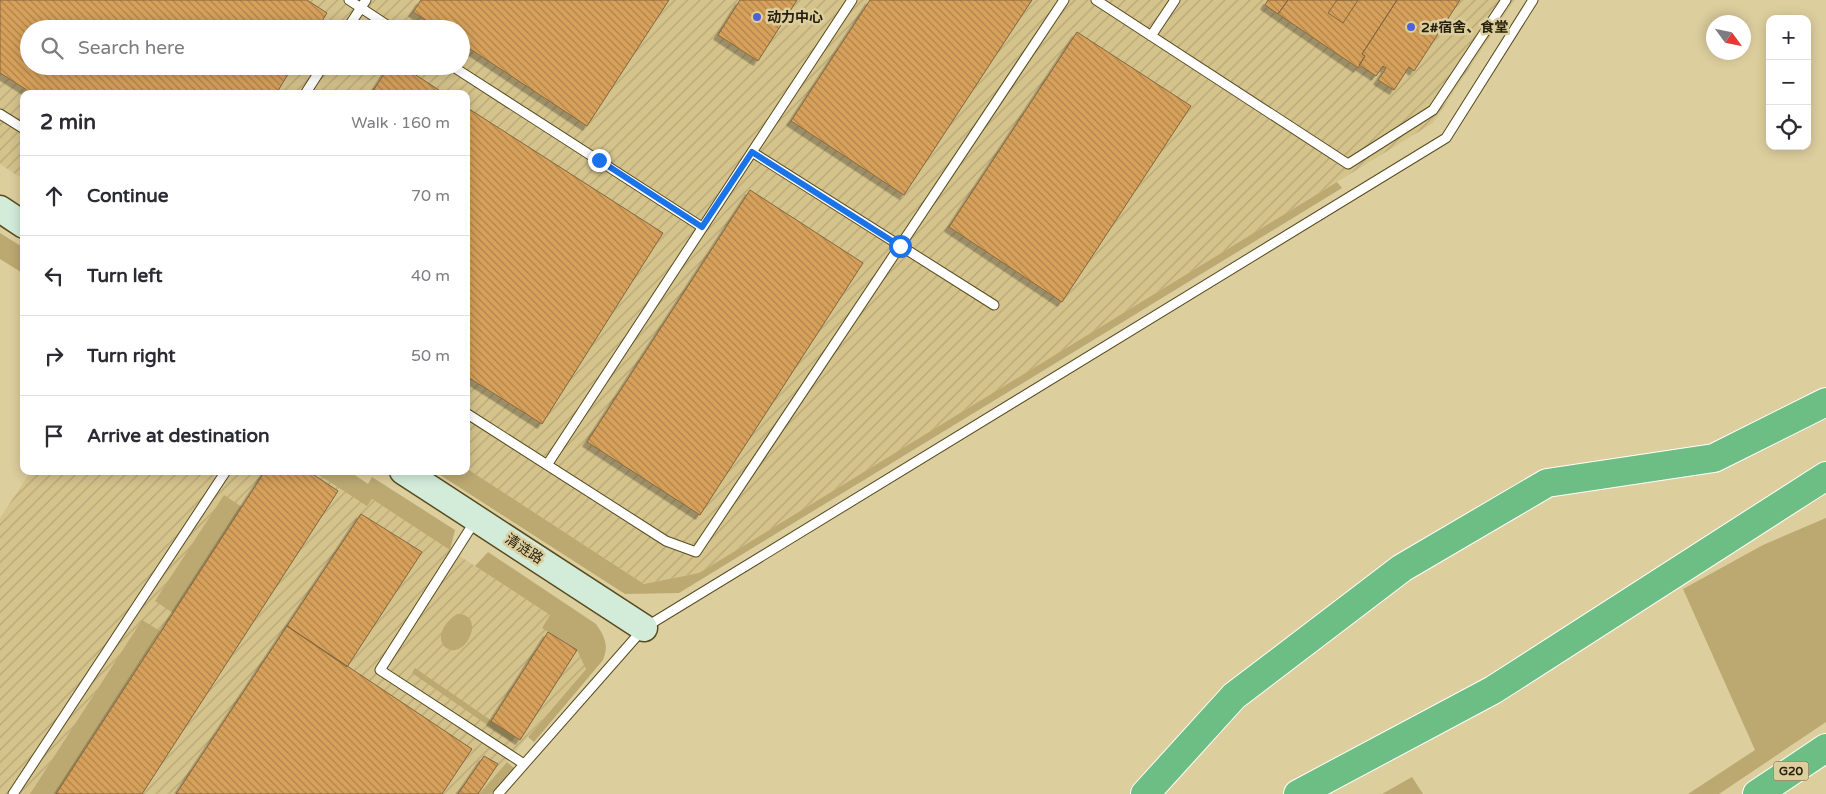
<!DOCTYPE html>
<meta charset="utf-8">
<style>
body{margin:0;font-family:"Varela Round","Noto Sans SC",sans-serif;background:#f2f2f3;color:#2b2b33}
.controls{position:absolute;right:15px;top:15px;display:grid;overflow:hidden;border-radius:10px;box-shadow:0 2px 12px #0003}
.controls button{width:45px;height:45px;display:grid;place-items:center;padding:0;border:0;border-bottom:1px solid #e1e1e2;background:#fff;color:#2b2b33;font:25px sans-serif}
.compass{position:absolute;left:1706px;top:15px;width:45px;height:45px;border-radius:50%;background:#fff;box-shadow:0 2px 12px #0003;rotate:123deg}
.stop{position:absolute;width:15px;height:15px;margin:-11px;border:4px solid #1a73e8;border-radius:50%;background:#fff}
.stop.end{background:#1a73e8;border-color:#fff;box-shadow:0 1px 5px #0008}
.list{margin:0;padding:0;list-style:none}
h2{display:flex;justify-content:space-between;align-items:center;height:65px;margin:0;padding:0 20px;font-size:21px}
h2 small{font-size:16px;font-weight:400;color:#7c7c81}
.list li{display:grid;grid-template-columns:32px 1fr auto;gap:15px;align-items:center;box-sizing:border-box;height:80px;padding:0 20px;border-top:1px solid #e1e1e2}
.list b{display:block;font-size:19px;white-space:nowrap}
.list em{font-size:16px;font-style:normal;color:#7c7c81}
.icon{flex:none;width:28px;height:28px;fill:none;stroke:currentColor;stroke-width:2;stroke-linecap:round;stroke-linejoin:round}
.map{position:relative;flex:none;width:1826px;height:794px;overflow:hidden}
.search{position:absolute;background:#fff;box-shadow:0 2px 12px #0003;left:20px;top:20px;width:450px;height:55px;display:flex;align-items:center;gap:12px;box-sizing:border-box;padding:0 18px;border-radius:28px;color:#7c7c81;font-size:19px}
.panel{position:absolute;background:#fff;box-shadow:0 2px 12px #0003;left:20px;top:90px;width:450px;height:385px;border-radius:10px}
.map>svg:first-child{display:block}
</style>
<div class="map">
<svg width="1826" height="794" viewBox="0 0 1826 794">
<defs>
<pattern id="industrial-furrows" width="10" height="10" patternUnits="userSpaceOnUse" patternTransform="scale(1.25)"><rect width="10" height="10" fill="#d5c38c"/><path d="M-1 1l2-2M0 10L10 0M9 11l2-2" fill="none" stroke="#b7a778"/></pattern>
<pattern id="building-back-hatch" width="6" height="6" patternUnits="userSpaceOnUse" patternTransform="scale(1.25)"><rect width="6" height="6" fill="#d7a15b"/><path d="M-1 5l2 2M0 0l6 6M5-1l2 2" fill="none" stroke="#ae834a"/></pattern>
<filter id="shadow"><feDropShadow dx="-4.5" dy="4.5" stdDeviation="0" flood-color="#0004"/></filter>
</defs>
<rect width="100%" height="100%" fill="#ddce9e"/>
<path fill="url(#industrial-furrows)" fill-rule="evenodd" d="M0,0H1515L1433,123L699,573L644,584L466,468V94H24V180L0,164ZM29,29H461V66H29Z
M31,471H329L587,639L589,665L479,794H0V518Z"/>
<path fill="#bba971" d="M1337,182L1342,188L679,593L625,594L437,473L438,471H466V468L644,584L699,573Z
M0,233L24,248V274L0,259Z
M313,471H349L368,484L372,477L455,530L450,550L372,499L367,506Z
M224,495L242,507L173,613L155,601Z
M1826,518V722L1719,794H1688L1755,750L1683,589L1763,545Z
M488,552L596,624C605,637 609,645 603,660L534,742L528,737L586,669L577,650L542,628L550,615L475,566Z
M457,614C482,613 472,647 455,650C451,651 447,649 444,646C435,635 447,620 457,614Z
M142,620L160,631L56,794H30Z
M415,668L515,737L512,742L412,673Z
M507,762L514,768L491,794H479Z
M1412,777L1423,794H1382Z"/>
<path fill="url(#building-back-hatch)" stroke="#836640" filter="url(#shadow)" d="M0,0H307L327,13L317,29H29V66H293L276,94H33L0,73Z
M421,0H669L587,126L461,43V29H439L413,12Z
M740,0H797L758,61L718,35Z
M870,0H1032L904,195L791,121Z
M1268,0H1288L1278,14L1265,5Z
M1288,0H1397L1362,54L1365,56L1358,68L1278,14Z
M1337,0H1358L1343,23L1328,13Z
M1397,0H1460L1414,71L1409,67L1394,90L1378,80L1386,68L1383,66L1376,76L1359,65L1365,56L1362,54Z
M1077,32L1191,106L1062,302L949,227Z
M389,66H402L445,94H371Z
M466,107L663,233L542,424L466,376Z
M750,190L863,263L700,515L587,442Z
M265,471H308L338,491L142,794H56Z
M361,514L422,552L347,667L287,626Z
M287,626L472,749L442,794H176Z
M548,632L577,650L520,740L491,721Z
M484,756L498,764L478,794H458Z"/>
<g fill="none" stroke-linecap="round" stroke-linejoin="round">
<g stroke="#584b1e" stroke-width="11">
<path id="lane" d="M349,0L393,29
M1096,0L1348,164L1433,110L1506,0
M347,29L366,0
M1151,36L1175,0
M452,66L702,227
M305,94L323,66
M0,114L24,129
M752,152L852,0
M466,413L666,541L696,552L1064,0
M547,465L752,152L994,305
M475,521L380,670L524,764
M13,794L226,471
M498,794L644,628L1446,138L1533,0"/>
</g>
<g stroke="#584b1e" stroke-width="29">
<path id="secondary" d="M0,209L24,225
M403,471L644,628"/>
</g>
<g stroke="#fff" stroke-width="30">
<path id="highway" d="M1145,794L1234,696L1402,568L1547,483L1714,458L1826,402
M1298,794L1493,690L1826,476
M1757,794L1826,748"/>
</g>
<use href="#lane" stroke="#fff" stroke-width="9"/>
<use href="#secondary" stroke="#d3ecda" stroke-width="26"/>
<use href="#highway" stroke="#6cbe84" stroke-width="28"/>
</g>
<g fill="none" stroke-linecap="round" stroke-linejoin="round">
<path stroke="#1a73e8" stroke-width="6" d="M599,160L702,227L752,152L900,246"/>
</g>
<g fill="#4e61d6" stroke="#ddce9e" stroke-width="2">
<circle cx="757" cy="17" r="5"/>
<circle cx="1411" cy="27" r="5"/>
</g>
<g text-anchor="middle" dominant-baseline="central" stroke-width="5" stroke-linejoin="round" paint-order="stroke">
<rect fill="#ddce9e" stroke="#5d5438" stroke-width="1" x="1773.5" y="761.5" width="35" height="19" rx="4"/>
<g font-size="12" font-weight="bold" fill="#26200d">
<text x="1791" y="771">G20</text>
</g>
<g font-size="14" font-weight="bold" fill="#26200d" stroke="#ddce9e" text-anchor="start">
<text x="767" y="17">动力中心</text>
<text x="1421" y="27">2#宿舍、食堂</text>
</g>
<g font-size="14" fill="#26200d" stroke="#ddce9e">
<text transform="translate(524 549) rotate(33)">清涟路</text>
</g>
</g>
</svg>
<div class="controls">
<button>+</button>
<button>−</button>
<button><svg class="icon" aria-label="locate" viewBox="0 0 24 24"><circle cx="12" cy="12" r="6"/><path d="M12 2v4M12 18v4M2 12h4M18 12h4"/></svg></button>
</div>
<svg class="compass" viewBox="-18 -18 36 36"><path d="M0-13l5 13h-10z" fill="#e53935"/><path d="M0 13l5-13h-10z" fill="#7c7c81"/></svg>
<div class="stop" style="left:900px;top:246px"></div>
<div class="stop end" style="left:599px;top:160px"></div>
<div class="search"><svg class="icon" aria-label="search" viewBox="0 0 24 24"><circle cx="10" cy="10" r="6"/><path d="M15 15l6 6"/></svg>Search here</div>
<section class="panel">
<h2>2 min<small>Walk · 160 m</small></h2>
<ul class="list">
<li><svg class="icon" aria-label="ahead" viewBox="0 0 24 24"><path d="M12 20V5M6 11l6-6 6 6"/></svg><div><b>Continue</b></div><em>70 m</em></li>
<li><svg class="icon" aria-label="left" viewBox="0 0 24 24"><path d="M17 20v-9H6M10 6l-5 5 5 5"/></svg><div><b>Turn left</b></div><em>40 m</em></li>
<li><svg class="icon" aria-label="right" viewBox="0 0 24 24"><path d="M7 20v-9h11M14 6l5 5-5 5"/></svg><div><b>Turn right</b></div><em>50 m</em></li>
<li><svg class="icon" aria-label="arrive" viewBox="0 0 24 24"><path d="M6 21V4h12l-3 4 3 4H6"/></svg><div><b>Arrive at destination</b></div></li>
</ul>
</section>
</div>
